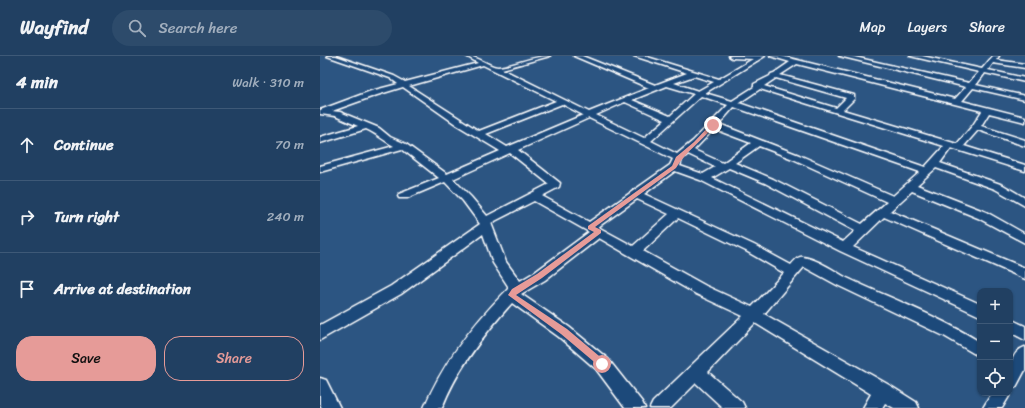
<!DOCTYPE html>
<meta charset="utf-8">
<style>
body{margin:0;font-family:Sriracha,sans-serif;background:#2d4b6b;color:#f1f3f6}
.controls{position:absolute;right:12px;bottom:12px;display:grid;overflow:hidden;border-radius:8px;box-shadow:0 1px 3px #0004}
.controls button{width:36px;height:36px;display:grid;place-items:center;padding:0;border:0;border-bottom:1px solid #3e5977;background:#214062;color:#f1f3f6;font:20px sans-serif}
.stop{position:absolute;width:12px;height:12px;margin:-9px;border:3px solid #e69b98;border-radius:50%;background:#fff}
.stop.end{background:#e69b98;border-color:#fff;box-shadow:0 1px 4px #0008}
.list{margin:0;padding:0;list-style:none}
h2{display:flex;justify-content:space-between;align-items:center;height:52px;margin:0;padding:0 16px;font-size:17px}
h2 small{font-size:13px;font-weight:400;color:#a2afbe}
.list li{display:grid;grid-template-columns:26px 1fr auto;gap:12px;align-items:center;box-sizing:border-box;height:72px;padding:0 16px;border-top:1px solid #3e5977}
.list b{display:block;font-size:15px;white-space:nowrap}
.list em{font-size:13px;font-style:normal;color:#a2afbe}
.actions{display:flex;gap:8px;padding:12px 16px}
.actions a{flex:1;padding:9px 0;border:1px solid #e69b98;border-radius:16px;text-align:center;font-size:14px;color:#e69b98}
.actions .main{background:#e69b98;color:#111}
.icon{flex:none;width:22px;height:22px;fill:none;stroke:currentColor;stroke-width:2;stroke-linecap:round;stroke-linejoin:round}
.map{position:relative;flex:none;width:705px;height:352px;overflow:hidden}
header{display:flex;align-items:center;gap:24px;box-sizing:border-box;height:56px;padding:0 20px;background:#214062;border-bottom:1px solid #3e5977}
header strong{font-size:19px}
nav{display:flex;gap:22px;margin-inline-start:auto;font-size:14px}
.search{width:280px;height:36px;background:#2d4b6b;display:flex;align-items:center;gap:10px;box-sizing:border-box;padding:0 14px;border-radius:22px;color:#a2afbe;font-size:15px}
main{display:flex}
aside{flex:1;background:#214062}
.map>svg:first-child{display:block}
</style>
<header>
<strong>Wayfind</strong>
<div class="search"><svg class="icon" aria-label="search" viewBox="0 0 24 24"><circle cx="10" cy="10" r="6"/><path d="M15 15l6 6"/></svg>Search here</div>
<nav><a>Map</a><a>Layers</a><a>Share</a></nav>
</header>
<main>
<aside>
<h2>4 min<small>Walk · 310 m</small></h2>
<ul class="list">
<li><svg class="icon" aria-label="ahead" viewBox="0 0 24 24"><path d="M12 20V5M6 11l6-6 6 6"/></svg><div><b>Continue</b></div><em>70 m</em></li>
<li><svg class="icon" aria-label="right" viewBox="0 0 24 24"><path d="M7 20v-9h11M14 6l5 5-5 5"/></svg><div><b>Turn right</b></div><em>240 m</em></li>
<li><svg class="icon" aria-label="arrive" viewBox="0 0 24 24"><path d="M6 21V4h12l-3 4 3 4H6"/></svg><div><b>Arrive at destination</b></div></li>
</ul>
<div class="actions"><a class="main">Save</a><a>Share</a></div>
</aside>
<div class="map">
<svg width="705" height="352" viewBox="0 0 705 352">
<rect width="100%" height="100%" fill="#2c5582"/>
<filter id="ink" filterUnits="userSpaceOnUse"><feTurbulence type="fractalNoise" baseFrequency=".025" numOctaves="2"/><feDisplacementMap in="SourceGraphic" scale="8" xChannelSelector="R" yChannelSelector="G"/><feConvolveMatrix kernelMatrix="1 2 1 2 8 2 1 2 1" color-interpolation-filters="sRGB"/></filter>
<g filter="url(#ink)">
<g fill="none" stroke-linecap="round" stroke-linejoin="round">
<g stroke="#fff" stroke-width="3">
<path id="street" d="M7,0H16L74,20L85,26L158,7L146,0C158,0 170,11 178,11C196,9 212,0 230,0L182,13L269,56L329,32L254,0H262L335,29L367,17L314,0H324L399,23L433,3L412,2L409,0H445L385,37L412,45L434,31V28L450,20L451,18L454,17L470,6L450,0H461L635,43L646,31L519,0H530L649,27L659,16L590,0H602L662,13L673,0H679L676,4L705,8V12L673,7L668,14L705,22V26L665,17L656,29L705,40V44L653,32L642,45L705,61V66L669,57L661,70L705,84V90L658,74L644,90L705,109V115L631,92L620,107L683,129L705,142V150L675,133L616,112L597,129L666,156L705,178V187L658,162L592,135L570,155L705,212V223L564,161L533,191L660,248V260L520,195L380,124L355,115L324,138L434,189L471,209C475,205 478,200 483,201C498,203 514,215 527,222C572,243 618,260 660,286V301L624,280L517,229L484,211L444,258L569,329L596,346L599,352H574L565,347L562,352H543L551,338L435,267L388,316L422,346L425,352H403L376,327L351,352H330L333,346L423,260L376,238L279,182L225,224L201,238L249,271L288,303L322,346L325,352H305L276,313L239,281L192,247C164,278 137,313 122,352H104C123,306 153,268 188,233V230L173,207L163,178L81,238L0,284V269L71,230L160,168L143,145L125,126L87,142H79L78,140L79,138L119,122L82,93L0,116V110L74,90C64,85 56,77 46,73L0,87V81L38,70L15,60L0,58V54L51,35L78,28L70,22ZM477,8L662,55L653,69L637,88L523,54L534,43V39L460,19ZM163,9L236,45L159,75L89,30ZM374,20L394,26L378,35L354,27ZM456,22L526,42L516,52L444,30ZM347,30L374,38L350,60L312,44ZM83,31L137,69L180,95L127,118L86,88L70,81L59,72L20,56L12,55L57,39ZM440,33L624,90L605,111L419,47ZM381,40L408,49L373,85L357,98L331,85ZM305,46L345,64L324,82L276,59ZM242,48L263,59L187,91L166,78ZM414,51L600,116L573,140L479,99L399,68ZM269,62L353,103L350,109L269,166L222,140L239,131L240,127L198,94ZM394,73L431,87L403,107L374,94ZM439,90L473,103L567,146L542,168L453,123L415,107ZM190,97L229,128L167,160L151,141L133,123ZM368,98L395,111L383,118L360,110L362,103ZM409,112L445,127L535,175L523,186L392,122ZM317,143L349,158L313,190L278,171ZM214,145L269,176L215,216L200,225L186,206L171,167ZM358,162L426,195L464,217L432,251L386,230L323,195Z
M690,263L705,270V284L690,276Z
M705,291V314L696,331L690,333C690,318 688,297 705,291Z
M0,322L6,324L20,352H2L0,348Z
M690,335L691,337L682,352H663L672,337H690Z"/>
</g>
<use href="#street" fill="#1f4a7a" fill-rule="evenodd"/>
</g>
</g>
<path fill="#e69b98" d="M391,68L395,69C383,84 365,96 356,112L275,171L281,174V177L222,222L196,239L247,273L285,305L287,308L285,310H279L241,278L188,239L192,233L217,218L274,176L268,173V170L352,110L356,101L374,86Z"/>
</svg>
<div class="controls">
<button>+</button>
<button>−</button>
<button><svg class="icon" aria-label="locate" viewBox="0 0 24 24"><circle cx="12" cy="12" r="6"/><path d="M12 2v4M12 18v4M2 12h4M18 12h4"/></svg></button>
</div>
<div class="stop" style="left:282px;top:308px"></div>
<div class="stop end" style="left:393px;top:69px"></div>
</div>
</main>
